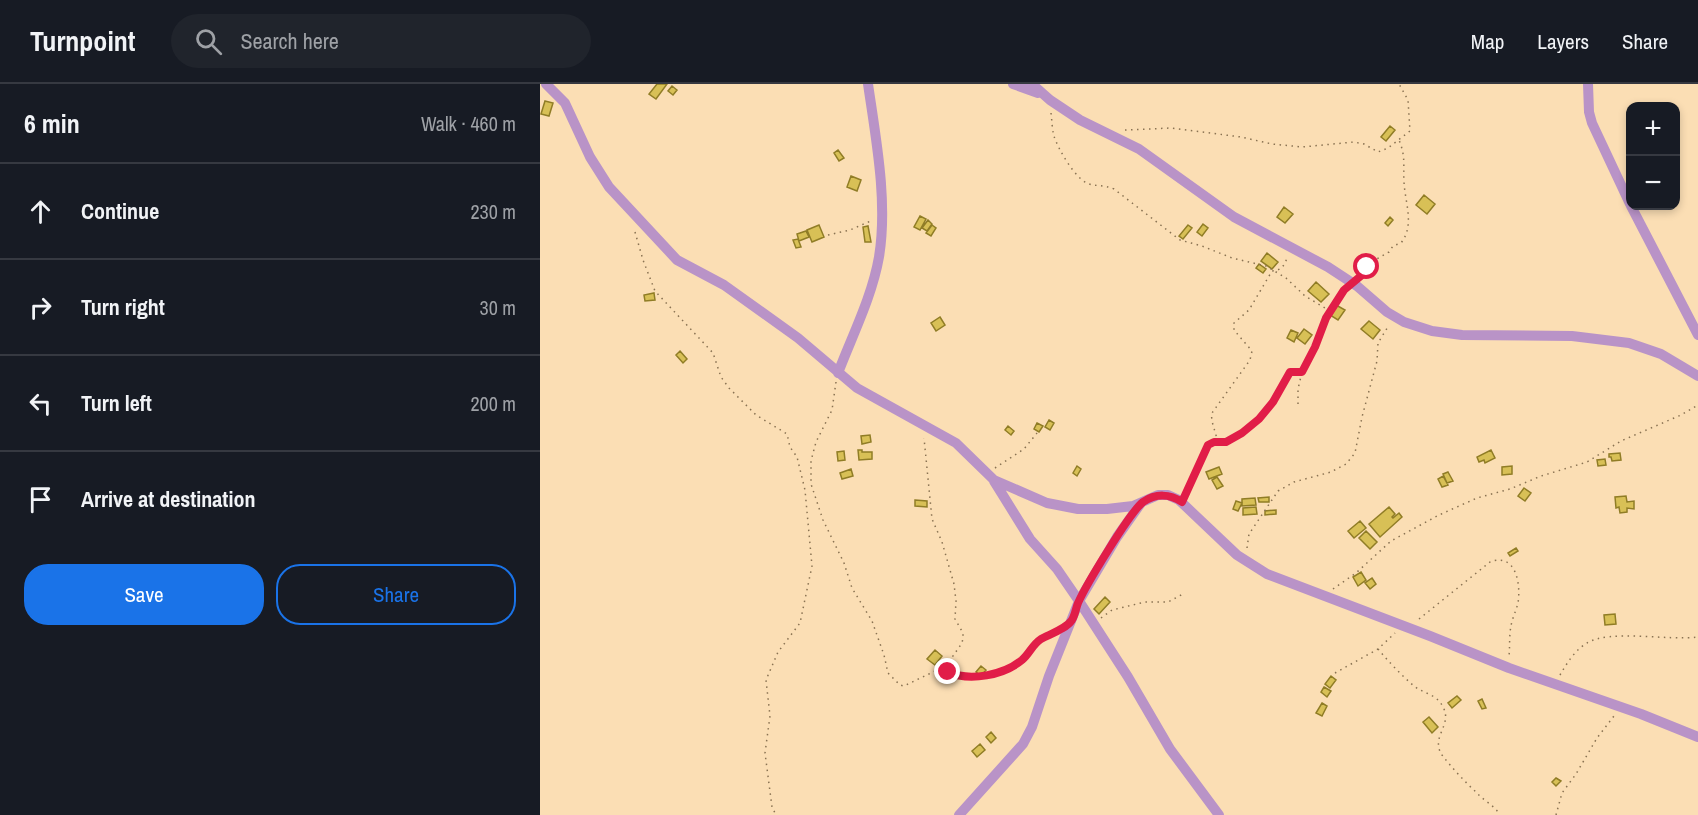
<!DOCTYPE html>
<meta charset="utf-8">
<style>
body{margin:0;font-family:"Archivo Narrow",sans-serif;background:#20242c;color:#f1f3f6}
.controls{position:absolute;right:18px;top:18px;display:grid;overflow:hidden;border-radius:12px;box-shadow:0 3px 9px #0003}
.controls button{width:54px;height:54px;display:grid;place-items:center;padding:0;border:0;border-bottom:2px solid #363941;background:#171b24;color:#f1f3f6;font:30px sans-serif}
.stop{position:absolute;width:18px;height:18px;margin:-14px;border:4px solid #e11d48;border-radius:50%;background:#fff}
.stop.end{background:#e11d48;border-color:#fff;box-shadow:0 2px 6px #0008}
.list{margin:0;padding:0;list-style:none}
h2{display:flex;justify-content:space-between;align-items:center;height:78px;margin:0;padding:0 24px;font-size:26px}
h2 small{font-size:20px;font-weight:400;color:#9ea1a6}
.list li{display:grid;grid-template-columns:39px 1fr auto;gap:18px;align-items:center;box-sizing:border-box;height:96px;padding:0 24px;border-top:2px solid #363941}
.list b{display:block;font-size:22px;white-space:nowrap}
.list em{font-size:20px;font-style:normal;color:#9ea1a6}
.actions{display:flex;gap:12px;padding:18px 24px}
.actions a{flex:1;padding:14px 0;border:2px solid #1a73e8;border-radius:24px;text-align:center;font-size:21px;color:#1a73e8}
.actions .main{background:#1a73e8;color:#fff}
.icon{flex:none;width:33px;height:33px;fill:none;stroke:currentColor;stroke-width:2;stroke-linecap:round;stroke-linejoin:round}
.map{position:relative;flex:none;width:1158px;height:731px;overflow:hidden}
header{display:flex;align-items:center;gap:36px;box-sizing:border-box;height:84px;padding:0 30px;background:#171b24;border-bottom:2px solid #363941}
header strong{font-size:28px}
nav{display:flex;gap:33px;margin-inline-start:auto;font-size:21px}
.search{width:420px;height:54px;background:#20242c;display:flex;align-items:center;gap:15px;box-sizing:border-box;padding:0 21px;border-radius:33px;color:#9ea1a6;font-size:22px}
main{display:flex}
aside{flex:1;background:#171b24}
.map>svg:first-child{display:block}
</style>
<header>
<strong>Turnpoint</strong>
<div class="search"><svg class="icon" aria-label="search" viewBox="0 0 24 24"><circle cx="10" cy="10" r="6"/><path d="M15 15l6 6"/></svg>Search here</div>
<nav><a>Map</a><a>Layers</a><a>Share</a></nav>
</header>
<main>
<aside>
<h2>6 min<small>Walk · 460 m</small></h2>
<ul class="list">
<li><svg class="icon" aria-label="ahead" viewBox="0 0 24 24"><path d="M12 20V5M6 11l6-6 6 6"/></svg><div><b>Continue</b></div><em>230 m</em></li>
<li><svg class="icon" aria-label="right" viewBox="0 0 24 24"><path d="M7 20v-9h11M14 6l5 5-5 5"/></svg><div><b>Turn right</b></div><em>30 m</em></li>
<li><svg class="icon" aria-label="left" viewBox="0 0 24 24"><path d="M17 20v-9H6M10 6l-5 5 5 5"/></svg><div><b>Turn left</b></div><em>200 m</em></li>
<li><svg class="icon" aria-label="arrive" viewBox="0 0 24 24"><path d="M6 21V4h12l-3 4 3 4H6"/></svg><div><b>Arrive at destination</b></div></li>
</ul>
<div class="actions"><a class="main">Save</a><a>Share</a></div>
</aside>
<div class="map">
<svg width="1158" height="731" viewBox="0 0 1158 731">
<rect width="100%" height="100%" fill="#fbdeb4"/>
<path fill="#d8c056" stroke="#907d26" stroke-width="1.5" d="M117,0H127L116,15L109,10Z
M132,2L137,6L133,11L128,7Z
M5,17L13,19L9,32L1,30Z
M850,42L855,46L846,57L841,53Z
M298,66L304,74L299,77L294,69Z
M311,92L321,96L317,107L307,103Z
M884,111L895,120L887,130L876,121Z
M744,123L753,130L745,139L737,133Z
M380,132L386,135L380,146L374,143Z
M850,133L853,136L848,142L845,139Z
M388,136L392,140L387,147L382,144Z
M663,140L668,144L662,152L657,148Z
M279,141L284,153L272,158L267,146Z
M392,141L396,144L391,152L386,149Z
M648,141L652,144L643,155L639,152Z
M328,142L331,158H325L323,143Z
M266,147L269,153L259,157L257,150Z
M258,155L261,163L256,164L253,156Z
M727,169L738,178L732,185L721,177Z
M719,180L726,185L723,189L716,184Z
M776,198L789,210L781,218L768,207Z
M114,209L115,216L105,217L104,211Z
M796,221L805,226L798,236L790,231Z
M400,233L405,241L396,247L391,239Z
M829,237L840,246L833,255L821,245Z
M764,245L772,251L765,260L757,254Z
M751,246L758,249L754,258L747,254Z
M140,267L147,275L143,279L136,271Z
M509,336L514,339L510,346L505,343Z
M497,339L503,342L499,348L494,345Z
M468,342L474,347L471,351L465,346Z
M330,351L331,358L322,360L321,352Z
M318,366H322V368H332V375L319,376Z
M951,366L955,374L945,379L944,376L939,378L937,373Z
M304,367L305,376L298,377L297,368Z
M1080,369L1081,376L1072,377L1071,373H1069V370Z
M1065,375L1066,381L1058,382L1057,376Z
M537,382L541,385L537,392L533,389Z
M972,382V390L962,391V383Z
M679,383L682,390L669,395L666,388Z
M311,385L313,392L302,395L300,389Z
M908,388L913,397L907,399L903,390Z
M903,392L908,401L902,403L898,395Z
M677,393L683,402L677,405L672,396Z
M984,404L991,409L985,417L978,412Z
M1086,412L1087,418L1094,417V425L1087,424V428L1080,429L1079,423L1076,424L1075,413Z
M729,413V418H719L718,414Z
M715,414L716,421L702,422V415Z
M375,416L387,417V423L375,422Z
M696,417L702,419L698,427L693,425Z
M716,423L717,430L703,431V424Z
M849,423L855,430L852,433L853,434L859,429L862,433L840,453L829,440Z
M736,426V430L725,431V427Z
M820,437L826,444L814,454L808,447Z
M826,447L837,458L830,465L819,454Z
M976,464L978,467L970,472L968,469Z
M821,488L826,496L818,502L813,493Z
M832,494L836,500L830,505L825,499Z
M565,513L570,518L559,530L554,525Z
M1075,530L1076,540L1065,541L1064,531Z
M395,566L402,572L395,581L387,575Z
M441,582L446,586L441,592L436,588Z
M791,592L796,596L790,604L785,600Z
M784,603L791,607L787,613L781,608Z
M917,612L921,616L912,624L908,619Z
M942,615L946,624L942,625L938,617Z
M782,619L787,622L782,632L776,629Z
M889,633L898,643L892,649L883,638Z
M451,648L456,654L451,659L446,653Z
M440,660L445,666L437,673L432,667Z
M1016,694L1021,697L1016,702L1012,698Z"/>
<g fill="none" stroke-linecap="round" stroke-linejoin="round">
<path stroke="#897252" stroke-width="1.5" stroke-dasharray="1.5 4.5" stroke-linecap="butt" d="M511,29C512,37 512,45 514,52C518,65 535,94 547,99C555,103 563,100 574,105L640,156L662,162L692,174L726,182L746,194L765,212L790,227
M585,46L631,44L701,53L732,60L762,63L814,58L824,60L838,68L848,64L870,47L868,16L859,0
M95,148L103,176L115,207L173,269L181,293L189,304L216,331L247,350L250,363L257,373L265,406L272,482L260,539L238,568L226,596L230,632L225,669L232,723L236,731
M288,151L310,146L333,136
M821,192L835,176L849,168L853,162L861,159C875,141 865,119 864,98C863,81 866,73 859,56
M296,298L292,326L276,358L271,377V400L283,436L304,479L312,504L332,537L344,571L348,589L360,601L364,602L395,587L413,572L422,559L423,554V549L415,535L416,517L414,500L402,458L392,435L384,354
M758,320V305L762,288L775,263L786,234L804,207
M677,358C677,349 670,338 672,329L710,276L712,267L694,246V239L709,226L732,187C743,186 744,181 748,172
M455,384L484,365L497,349
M647,410L657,383L668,361L674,358H686L702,349L719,335L733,318L750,288L761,287
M707,464L709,450L738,407L754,398L791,388L806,380L815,369L822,333L837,277L838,259L849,241
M793,505L816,489L851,457L899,431L937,414L970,405L1001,392L1047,378L1081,357L1141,331L1158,321
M561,534L572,526L605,518H628L643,510
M879,535L950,478C976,468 981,500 978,519C976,527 972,535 971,542C969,552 970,562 969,572
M838,565C849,578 861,591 874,602C884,610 897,610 903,623C913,641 890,653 902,671C912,684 925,698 937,709C944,717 954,721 960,731
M400,583C425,599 457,594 480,577C486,573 488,567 492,562C498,555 508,551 516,547
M795,589L838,565L855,549
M1020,591C1027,579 1035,566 1047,559C1069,545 1129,557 1158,553
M1016,731L1022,709L1036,690L1057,654L1074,632"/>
<path stroke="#b993c7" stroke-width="10" d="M6,0L25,19L50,73L69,103L137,176L184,201L258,254L317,304L416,359L454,396L507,419L538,425H567L593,422L618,411H628L639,416L697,471L727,490L890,552L969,584L1101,630L1158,653
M473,0L498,9
M492,0L510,16L540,36L599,65L694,133L788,183L817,202L847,228L864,238L892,247L922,251L1032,252L1089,259L1121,270L1158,292
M1048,0L1049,28L1052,39L1090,120
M1091,122L1158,251
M298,289C312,252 332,213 339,173C348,118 336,55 328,0
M454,397L490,455L517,485L539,517L588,593L630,665L679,731
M419,731L483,660L492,643L509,592L539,517L577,453L601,419"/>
</g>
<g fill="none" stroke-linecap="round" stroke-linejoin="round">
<path stroke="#e11d48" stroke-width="8" d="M408,588C430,598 464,591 482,576C490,569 492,561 501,555C510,550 526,545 532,536C535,531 536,524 538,519C546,501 590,428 603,418C616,409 630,410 642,418L668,361L674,358H686L702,349L719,335L733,318L750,288H762L775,263L786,234L804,206L822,191L827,183"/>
</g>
</svg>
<div class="controls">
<button>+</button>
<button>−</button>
</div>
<div class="stop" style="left:827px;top:183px"></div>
<div class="stop end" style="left:408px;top:588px"></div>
</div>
</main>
